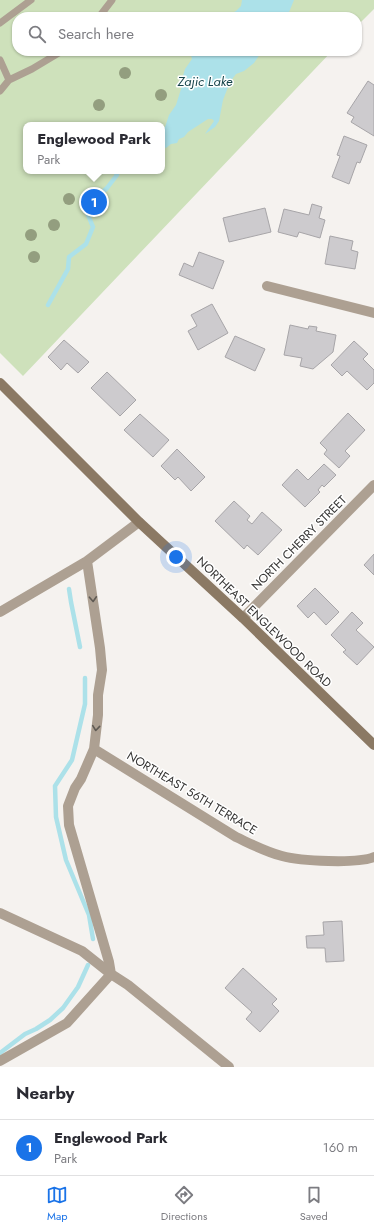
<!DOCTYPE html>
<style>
body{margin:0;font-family:Jost,sans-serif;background:#f7f7f7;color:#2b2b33}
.you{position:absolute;left:176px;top:557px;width:14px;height:14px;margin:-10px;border:3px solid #fff;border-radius:50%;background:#1a73e8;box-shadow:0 0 0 6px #1a73e833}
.badge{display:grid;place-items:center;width:26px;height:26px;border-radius:50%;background:#1a73e8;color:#fff;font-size:13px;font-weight:700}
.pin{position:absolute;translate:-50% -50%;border:2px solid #fff;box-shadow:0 1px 4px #0006}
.popup{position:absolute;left:23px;top:122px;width:142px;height:52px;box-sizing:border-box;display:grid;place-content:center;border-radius:8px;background:#fff;filter:drop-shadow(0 1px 3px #0005);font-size:13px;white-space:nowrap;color:#7c7c81}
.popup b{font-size:15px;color:#2b2b33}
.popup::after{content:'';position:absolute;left:50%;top:100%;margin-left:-8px;border:8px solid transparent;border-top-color:#fff}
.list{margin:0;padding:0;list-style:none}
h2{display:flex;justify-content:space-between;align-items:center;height:52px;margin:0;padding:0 16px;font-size:17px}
h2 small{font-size:13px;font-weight:400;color:#7c7c81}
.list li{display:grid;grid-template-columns:26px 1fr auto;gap:12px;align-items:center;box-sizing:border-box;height:56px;padding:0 16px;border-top:1px solid #e1e1e2}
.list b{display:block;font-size:15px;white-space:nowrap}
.list p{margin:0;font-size:13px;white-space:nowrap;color:#7c7c81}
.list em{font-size:13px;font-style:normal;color:#7c7c81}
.icon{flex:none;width:22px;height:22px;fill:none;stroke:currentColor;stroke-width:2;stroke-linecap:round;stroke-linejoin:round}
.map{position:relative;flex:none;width:374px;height:1067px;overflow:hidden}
.search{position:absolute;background:#fff;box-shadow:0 1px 3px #0004;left:12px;right:12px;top:12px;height:44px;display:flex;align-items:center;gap:10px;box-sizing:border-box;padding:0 14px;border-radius:16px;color:#7c7c81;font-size:15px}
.sheet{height:108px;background:#fff}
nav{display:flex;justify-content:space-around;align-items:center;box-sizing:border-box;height:56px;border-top:1px solid #e1e1e2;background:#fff;font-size:11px;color:#7c7c81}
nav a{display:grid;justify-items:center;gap:2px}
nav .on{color:#1a73e8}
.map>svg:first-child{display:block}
</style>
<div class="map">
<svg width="374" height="1067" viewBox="0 0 374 1067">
<rect width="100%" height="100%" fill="#f5f2ef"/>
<path fill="#cee1bb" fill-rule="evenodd" d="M0,0H374V9L357,26V17H17V51H332L23,376L0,353ZM26,125H162V171H26Z"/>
<path fill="#ace1e9" d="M242,0H294L287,17H224L236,11L241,6Z
M190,51H262L254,63L244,71L236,74L230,82L223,100L219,121L215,127L205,134L214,121L212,119H208L188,132L184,137L179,139L177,143L171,144L166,148L162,146V129L165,127L169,115L176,105L181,89L182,79L185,69L192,59Z"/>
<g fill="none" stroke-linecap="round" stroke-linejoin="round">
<path stroke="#ace1e9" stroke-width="4.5" d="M48,305L68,269L69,257L86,244L93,227L86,210L92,202L107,188L117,175L115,171
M69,589L71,602L80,647
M85,678V704L72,760L55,786L56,817L66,860L89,915L93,939
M0,1053L25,1034L36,1029L50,1020L63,1008L78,987L88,965"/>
</g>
<path fill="#cdcbce" stroke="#a7a5a8" d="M368,81L374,85V136L351,122L354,117L347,113Z
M344,136L367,145L360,163L357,162L349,184L332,177L340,156L337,155Z
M312,204L322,207L319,218L325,220L320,238L299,232L297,237L278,232L284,209L309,215Z
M265,208L271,232L229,242L223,218Z
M330,236L353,241L351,250L358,252L355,269L325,264Z
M199,252L224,261L213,289L179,275L184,263L193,267Z
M212,304L228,333L198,350L188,331L197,326L191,315Z
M290,325L308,329L309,326L317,327L316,331L336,335L333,352L313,369L300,366L302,358L284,355Z
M235,336L265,349L255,371L225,357Z
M64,340L89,362L78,373L67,363L61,370L48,357Z
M354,341L368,354L363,359L374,370V383L367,390L347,371L342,376L331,365Z
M107,372L136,400L120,416L91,388Z
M348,413L365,430L345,451L350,456L339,468L324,454L327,450L320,443Z
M140,414L169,440L153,457L124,430Z
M177,449L205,477L191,491L178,477L175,480L161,466Z
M324,464L336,475L324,487L322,485L318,490L320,492L305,507L282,485L297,469L308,480Z
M234,501L250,516L247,520L252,524L262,512L282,530L258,555L247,545L244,549L215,521Z
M374,554V575L364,565Z
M315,588L339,612L326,625L314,612L308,618L297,606Z
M352,612L363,623L356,630L374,647L357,665L343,652L346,650L331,635Z
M342,921L344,961L326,962L325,948H307L306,936L324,935L323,922Z
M243,968L277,999L272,1004L279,1011L260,1032L246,1019L252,1012L225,988Z"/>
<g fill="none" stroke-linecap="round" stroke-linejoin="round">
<path stroke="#ada092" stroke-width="7" d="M99,17L112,0
M0,23L31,0
M0,60L9,80
M0,91L9,80L32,69L62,51"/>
<path stroke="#ada092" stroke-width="10" d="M267,286L374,313
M87,561L100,648L102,670L98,695V715L94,749L81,779L75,788L68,806L69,825L109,962L111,974L128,985L229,1067
M0,612L87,561L139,522
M243,618L374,485
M94,749L236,837C251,844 266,852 282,856C300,861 357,864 374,857
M0,913L82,951L111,974L67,1023L0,1061"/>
<path stroke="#8b7964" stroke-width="10" d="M0,383L139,522L243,618L374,745"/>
</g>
<g fill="#939e7f">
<circle cx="125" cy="73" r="6"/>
<circle cx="161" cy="95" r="6"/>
<circle cx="99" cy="105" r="6"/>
<circle cx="69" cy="199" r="6"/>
<circle cx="54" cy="225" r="6"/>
<circle cx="31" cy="235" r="6"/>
<circle cx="34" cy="257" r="6"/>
</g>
<defs><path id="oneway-chevron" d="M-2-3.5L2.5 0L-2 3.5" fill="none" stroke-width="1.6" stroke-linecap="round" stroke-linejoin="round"/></defs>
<g stroke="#5f5a54">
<use href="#oneway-chevron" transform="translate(93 599) rotate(87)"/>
<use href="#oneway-chevron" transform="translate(96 728) rotate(96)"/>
</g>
<g text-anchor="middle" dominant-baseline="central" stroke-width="3" stroke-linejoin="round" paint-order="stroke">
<g font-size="12" fill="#353433" stroke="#fff">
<text transform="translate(299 543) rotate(-45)">NORTH CHERRY STREET</text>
<text transform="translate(264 622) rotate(44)">NORTHEAST ENGLEWOOD ROAD</text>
<text transform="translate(192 793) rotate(31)">NORTHEAST 56TH TERRACE</text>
</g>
<g font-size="13" font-style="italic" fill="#15444b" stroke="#fff">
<text x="205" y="81">Zajic Lake</text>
</g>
</g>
</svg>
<div class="you"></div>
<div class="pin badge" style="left:94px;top:202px">1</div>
<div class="popup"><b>Englewood Park</b>Park</div>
<div class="search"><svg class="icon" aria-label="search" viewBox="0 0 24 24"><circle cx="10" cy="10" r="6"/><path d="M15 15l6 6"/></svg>Search here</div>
</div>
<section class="sheet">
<h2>Nearby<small></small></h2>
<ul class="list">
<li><span class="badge">1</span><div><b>Englewood Park</b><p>Park</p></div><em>160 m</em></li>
</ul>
</section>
<nav>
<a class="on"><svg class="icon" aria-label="map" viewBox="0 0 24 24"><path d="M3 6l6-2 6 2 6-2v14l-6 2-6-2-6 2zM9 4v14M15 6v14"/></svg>Map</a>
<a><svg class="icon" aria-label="directions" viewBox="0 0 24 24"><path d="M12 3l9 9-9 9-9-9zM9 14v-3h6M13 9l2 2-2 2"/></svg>Directions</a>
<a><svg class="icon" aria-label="saved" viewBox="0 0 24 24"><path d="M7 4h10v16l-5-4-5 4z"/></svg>Saved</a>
</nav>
